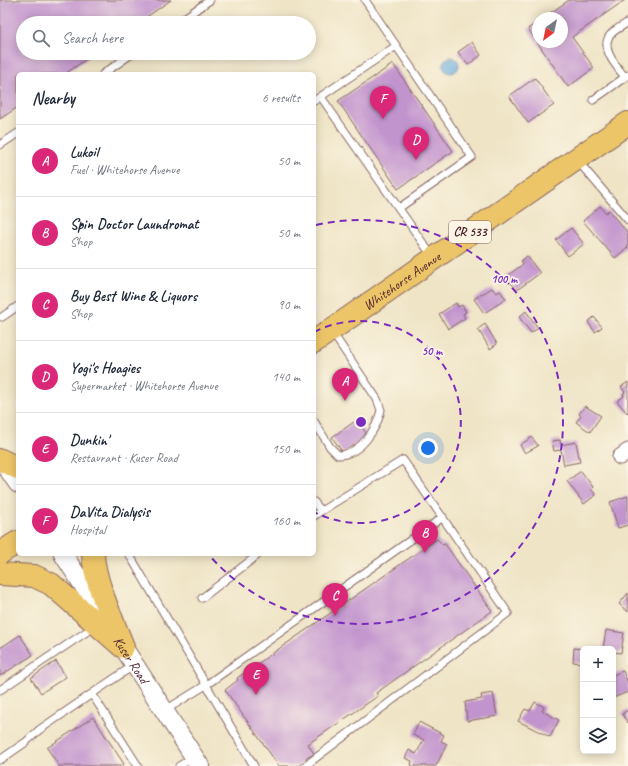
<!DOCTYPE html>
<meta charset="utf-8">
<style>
body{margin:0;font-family:Caveat,sans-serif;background:#f6f6f7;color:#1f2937}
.controls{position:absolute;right:12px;bottom:12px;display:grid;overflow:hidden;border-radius:6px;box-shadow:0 2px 10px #0003}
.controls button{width:36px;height:36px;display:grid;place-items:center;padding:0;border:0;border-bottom:1px solid #e0e1e3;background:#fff;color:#1f2937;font:20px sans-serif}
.compass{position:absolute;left:532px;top:12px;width:36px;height:36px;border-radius:50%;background:#fff;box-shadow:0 2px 10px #0003;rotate:213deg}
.you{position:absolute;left:428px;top:448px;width:14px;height:14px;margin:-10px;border:3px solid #fff;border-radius:50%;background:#1a73e8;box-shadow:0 0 0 6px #1a73e833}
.badge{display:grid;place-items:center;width:26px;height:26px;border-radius:50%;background:#db2777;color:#fff;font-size:13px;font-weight:700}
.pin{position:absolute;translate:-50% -33px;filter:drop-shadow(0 1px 2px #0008)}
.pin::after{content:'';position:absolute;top:21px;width:14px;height:12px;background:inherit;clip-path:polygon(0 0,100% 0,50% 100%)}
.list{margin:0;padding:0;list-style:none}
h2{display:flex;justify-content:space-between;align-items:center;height:52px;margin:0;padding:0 16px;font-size:17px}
h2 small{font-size:13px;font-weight:400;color:#747a83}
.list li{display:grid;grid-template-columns:26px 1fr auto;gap:12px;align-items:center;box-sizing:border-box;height:72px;padding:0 16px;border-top:1px solid #e0e1e3}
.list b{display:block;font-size:15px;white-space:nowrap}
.list p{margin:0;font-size:13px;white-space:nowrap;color:#747a83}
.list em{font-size:13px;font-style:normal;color:#747a83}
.icon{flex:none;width:22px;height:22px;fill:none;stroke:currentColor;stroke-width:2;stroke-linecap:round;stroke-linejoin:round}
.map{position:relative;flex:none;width:628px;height:766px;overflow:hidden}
.search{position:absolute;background:#fff;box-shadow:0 2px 10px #0003;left:16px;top:16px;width:300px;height:44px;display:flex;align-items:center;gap:10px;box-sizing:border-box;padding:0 14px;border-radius:22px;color:#747a83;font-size:15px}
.panel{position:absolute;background:#fff;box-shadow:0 2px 10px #0003;left:16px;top:72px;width:300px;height:484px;border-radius:6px}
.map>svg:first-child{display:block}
</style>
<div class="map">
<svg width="628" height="766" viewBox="0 0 628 766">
<defs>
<pattern id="water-ripples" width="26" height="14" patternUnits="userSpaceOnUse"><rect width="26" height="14" fill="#66addd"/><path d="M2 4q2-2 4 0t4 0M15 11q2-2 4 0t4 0" fill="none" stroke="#568cb3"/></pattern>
</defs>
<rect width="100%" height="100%" fill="#fcf5e5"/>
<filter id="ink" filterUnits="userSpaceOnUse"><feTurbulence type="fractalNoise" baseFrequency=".025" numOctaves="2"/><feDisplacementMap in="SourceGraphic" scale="8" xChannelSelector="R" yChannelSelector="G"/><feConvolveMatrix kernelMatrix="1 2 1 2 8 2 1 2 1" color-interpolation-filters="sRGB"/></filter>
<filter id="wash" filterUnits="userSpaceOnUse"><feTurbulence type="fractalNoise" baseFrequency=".012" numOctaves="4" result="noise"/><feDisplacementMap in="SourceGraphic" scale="16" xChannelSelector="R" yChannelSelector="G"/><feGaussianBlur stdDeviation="0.9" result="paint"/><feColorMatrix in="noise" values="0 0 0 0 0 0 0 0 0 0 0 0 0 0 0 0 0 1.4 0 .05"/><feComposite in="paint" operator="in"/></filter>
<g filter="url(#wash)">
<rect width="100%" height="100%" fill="#efe4c6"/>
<path fill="url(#water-ripples)" stroke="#586684" d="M443 65a8 8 0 1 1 16 0a8 8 0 1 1-16 0Z"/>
<g id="blocks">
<path fill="#c294ce" d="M0,0H171L138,23H23V53H95L65,74H18V107L0,119Z
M569,0H625L572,37L594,68L568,87L528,29L538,21V42H562V18H543Z
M472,42L481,55L468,65L458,52Z
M393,64L453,151L398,189L338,101Z
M535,78L554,105L528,123L509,96Z
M600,206L606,213L608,210L628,233V247L615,258L583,221Z
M571,228L584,244L568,256L556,240Z
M527,256L540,273L517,290L506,277L523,264L521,261Z
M492,288L496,293L500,291L506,299L484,313L474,299Z
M456,303L458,307L462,305L466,312L463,314L465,318L448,329L439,314Z
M526,311L538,328L531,333L519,317Z
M594,317L602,327L595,332L588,322Z
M485,324L497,344L490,349L478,329Z
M628,382V412L627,413L617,401L624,396L623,394L625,392L621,387Z
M585,406L601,416L590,432L576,422L581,416L579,414Z
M357,420L368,436L343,453L332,437Z
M532,437L538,446L525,453L520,445Z
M560,440L561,445L576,442L580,462L564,465L561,450L554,451L552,441Z
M581,471L593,487L591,489L596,495L584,504L567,481Z
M628,496V525L618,528L610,502Z
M437,539L443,545L445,544L492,611L376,693L378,696L308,744L314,754L306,758L307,760L298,766H279L225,690L238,680L237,678Z
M628,593V612L619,604Z
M606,630L624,633L621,653L613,652V649H603Z
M20,635L33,655L0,676V648Z
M574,648L583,649V663L573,662Z
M56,661L66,677L41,693L31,678Z
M623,671L628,683V692L613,698V675Z
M493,693L497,716L467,721L465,702L482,699L481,695Z
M535,702L544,707L542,711L559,720L550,737L518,721L525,709L530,711Z
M628,710V723L622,714Z
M93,717L124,764L121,766H59L47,748Z
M419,722L444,735L441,741L447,744L436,766H412L411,765L412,761L405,758L409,750L416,754L424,740L413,735Z"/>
</g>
</g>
<g filter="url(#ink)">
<use href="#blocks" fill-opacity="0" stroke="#846461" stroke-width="1"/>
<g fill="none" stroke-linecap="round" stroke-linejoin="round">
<g stroke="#846461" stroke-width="9">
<path id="service" d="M365,0L472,157L399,208
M177,23L210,0
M103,74L133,53
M625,77C616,66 598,46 612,33C616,29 623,26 628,22
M321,97L432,256
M593,100L628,75
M314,101L396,46
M0,145L18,133
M577,160L628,220
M2,317L18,306
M314,421L330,447L338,455C360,455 377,429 381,410L377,399L332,332
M314,516L321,511
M129,554L254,766
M202,598L259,554
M0,690L95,626
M92,694L138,766
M164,711L206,685L443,517
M0,760L26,742L39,730L134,665
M179,766L194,757
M305,766L508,613L403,460L321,511L314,502"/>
</g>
<g stroke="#846461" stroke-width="17">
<path id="minor" d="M620,457L628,451"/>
</g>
<g stroke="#846461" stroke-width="20">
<g id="tertiary">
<path d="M1,459L18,484"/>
<path id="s1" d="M63,554L200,766"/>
</g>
</g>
<g stroke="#846461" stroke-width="24">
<g id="primary">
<path id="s2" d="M314,342L628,123"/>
<path d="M1,460L18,468"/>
<path d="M0,553L18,542"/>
<path d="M93,554C94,580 112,619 122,644"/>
<path d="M0,574L34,576L51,584L123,647"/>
</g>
</g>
<use href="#service" stroke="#fff" stroke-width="7"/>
<use href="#minor" stroke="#fff" stroke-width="15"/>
<use href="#tertiary" stroke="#fff" stroke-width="18"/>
<use href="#primary" stroke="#edc569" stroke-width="22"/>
</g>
</g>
<g fill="none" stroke="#7b2cbf" stroke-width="2" stroke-dasharray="7 5">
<path d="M314 332A101 101 0 1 1 314 512"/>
<path d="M316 225A202 202 0 1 1 209 555"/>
</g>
<g text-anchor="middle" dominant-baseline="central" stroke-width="3.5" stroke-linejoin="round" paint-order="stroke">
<rect fill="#fcf5e5" stroke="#7f5f63" stroke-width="1" x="449" y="221" width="42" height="22" rx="3"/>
<g font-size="13" font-weight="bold" fill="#4a1f2b">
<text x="470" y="232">CR 533</text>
</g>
<g font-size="14" fill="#4a1f2b" stroke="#fcf5e5">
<text stroke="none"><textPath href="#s2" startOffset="107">Whitehorse Avenue</textPath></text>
<text stroke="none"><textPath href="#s1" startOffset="126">Kuser Road</textPath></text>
</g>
</g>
<circle cx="361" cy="422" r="6" fill="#7b2cbf" stroke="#fcf5e5" stroke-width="2"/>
<g font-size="12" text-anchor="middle" font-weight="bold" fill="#7b2cbf" stroke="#fcf5e5" stroke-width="3.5" stroke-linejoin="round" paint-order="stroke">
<text x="504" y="283">100 m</text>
<text x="432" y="355">50 m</text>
</g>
</svg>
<div class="controls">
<button>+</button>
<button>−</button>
<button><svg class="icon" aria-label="layers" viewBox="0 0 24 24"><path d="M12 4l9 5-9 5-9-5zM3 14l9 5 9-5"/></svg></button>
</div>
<svg class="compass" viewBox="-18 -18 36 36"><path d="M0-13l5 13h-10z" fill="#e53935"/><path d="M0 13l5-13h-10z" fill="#747a83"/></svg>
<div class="you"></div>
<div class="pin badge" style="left:345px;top:401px">A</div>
<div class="pin badge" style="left:425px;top:553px">B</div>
<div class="pin badge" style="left:335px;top:616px">C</div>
<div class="pin badge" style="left:416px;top:160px">D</div>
<div class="pin badge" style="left:256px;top:695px">E</div>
<div class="pin badge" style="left:383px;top:119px">F</div>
<div class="search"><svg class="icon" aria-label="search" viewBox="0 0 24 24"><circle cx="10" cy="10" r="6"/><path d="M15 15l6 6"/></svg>Search here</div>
<section class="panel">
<h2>Nearby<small>6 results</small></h2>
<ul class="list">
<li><span class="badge">A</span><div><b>Lukoil</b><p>Fuel · Whitehorse Avenue</p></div><em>50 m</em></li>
<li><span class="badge">B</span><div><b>Spin Doctor Laundromat</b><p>Shop</p></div><em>50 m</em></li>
<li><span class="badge">C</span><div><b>Buy Best Wine &amp; Liquors</b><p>Shop</p></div><em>90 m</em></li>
<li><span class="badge">D</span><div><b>Yogi's Hoagies</b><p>Supermarket · Whitehorse Avenue</p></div><em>140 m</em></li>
<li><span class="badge">E</span><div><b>Dunkin'</b><p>Restaurant · Kuser Road</p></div><em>150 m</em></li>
<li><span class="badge">F</span><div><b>DaVita Dialysis</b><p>Hospital</p></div><em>160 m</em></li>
</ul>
</section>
</div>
